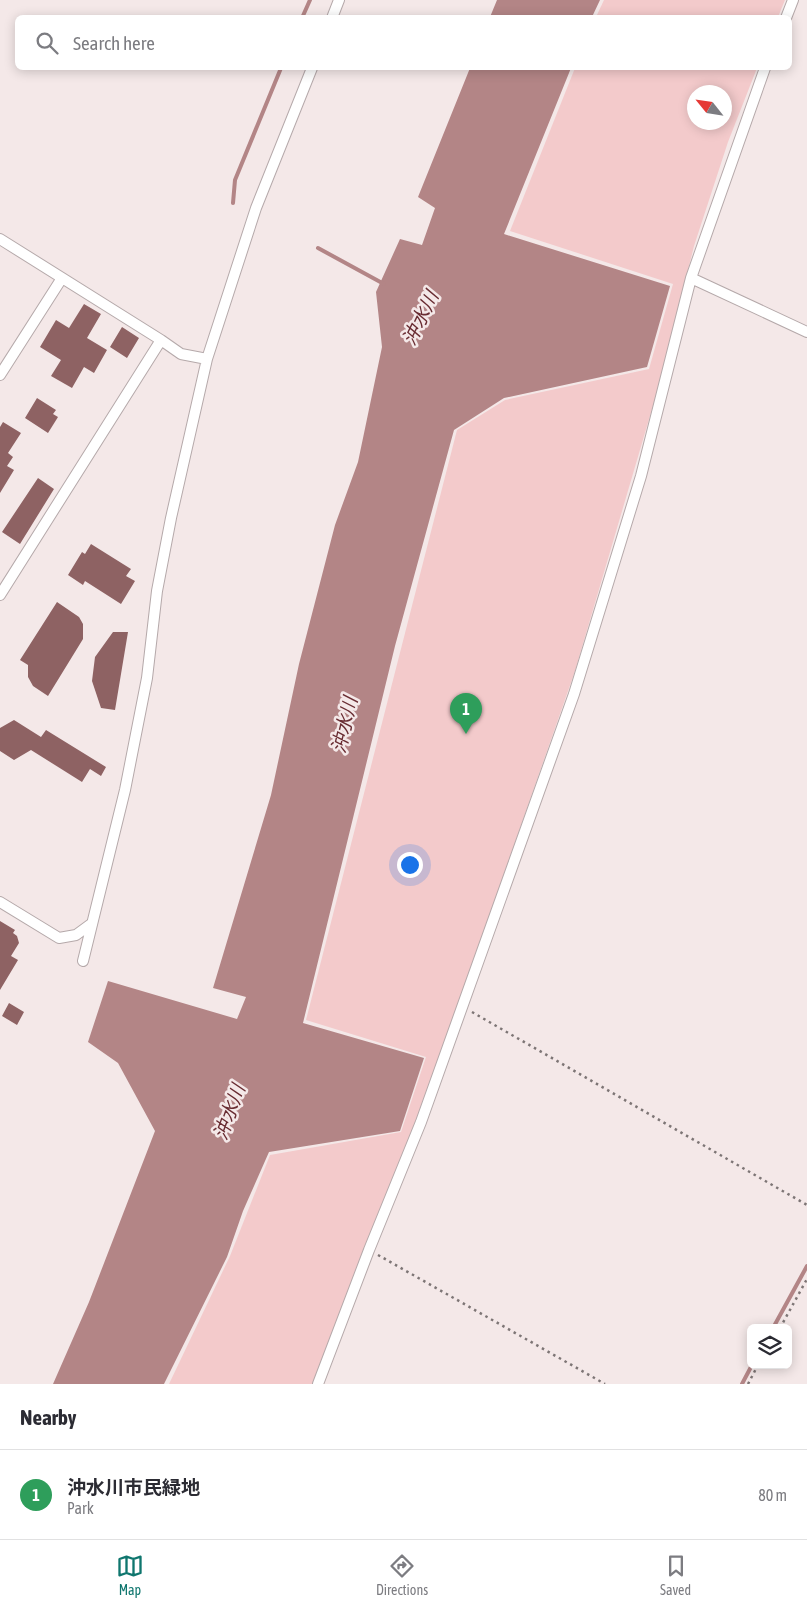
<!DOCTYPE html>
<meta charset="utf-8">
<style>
body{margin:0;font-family:"Asap Condensed","Noto Sans JP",sans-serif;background:#f2f2f3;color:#2b2b33}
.controls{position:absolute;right:15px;bottom:15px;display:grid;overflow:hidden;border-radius:8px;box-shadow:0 2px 12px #0003}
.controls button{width:45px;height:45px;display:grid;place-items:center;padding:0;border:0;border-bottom:1px solid #e1e1e2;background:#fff;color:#2b2b33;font:25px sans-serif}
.compass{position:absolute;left:687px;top:85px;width:45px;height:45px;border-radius:50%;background:#fff;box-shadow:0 2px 12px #0003;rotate:300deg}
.you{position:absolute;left:409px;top:864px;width:18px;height:18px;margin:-12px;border:4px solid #fff;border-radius:50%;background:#1a73e8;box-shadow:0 0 0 8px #1a73e833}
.badge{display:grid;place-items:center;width:32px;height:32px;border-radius:50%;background:#0f766e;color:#fff;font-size:16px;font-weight:700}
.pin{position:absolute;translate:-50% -41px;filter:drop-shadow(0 1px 2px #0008)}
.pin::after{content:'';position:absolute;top:26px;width:18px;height:15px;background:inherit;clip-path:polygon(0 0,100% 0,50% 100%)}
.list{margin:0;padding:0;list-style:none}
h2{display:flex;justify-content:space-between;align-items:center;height:65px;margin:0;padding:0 20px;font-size:21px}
h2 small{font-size:16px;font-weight:400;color:#7c7c81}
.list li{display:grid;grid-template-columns:32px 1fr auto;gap:15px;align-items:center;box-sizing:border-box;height:90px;padding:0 20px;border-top:1px solid #e1e1e2}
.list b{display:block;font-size:19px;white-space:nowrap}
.list p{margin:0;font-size:16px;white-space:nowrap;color:#7c7c81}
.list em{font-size:16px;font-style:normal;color:#7c7c81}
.icon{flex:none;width:28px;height:28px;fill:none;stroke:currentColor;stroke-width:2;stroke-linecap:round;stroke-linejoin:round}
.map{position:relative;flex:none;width:807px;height:1384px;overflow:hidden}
.search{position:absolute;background:#fff;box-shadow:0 2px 12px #0003;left:15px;right:15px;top:15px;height:55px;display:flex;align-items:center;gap:12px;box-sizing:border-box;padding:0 18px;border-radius:8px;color:#7c7c81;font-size:19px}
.sheet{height:155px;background:#fff}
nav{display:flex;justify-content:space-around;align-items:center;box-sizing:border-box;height:70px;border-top:1px solid #e1e1e2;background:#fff;font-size:14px;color:#7c7c81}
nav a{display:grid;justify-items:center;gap:2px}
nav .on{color:#0f766e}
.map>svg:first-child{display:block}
</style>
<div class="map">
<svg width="807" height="1384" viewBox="0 0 807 1384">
<rect width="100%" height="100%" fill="#f4e8e8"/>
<path fill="#f3cacb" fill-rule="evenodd" d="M604,0H785L778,17H596Z
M575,68H757L728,142L694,246L662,375L575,671L411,1140L315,1384H169L230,1256L270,1155L401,1132L426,1057L306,1020L457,430L505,400L649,369L673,284L510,231ZM694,92H724V122H694Z"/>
<path fill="#b38586" d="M497,0H600L592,17H490Z
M470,68H571L504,234L670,286L647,367L504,398L454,430L395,646L303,1023L424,1058L400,1131L269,1152L243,1211L227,1257L164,1384H53L89,1302L155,1131L118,1063L88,1042L108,981L237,1019L246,997L213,988L271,795L299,664L335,525L358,462L382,347L376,292L400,239L422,245L435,208L418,197Z"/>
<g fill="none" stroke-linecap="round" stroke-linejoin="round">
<path stroke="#b38586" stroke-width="4" d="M302,18L310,0
M233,203L235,180L281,68
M318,248L384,284
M773,1328L807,1266
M742,1384L752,1365"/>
</g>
<path fill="#8e6263" d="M84,304L101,314L87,338L107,350L94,373L84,367L72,388L51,376L61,360L40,347L56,320L69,328Z
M122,327L139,338L127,358L110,347Z
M37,398L56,410L53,414L58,417L48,433L25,418Z
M3,422L21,433L8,453L13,457L7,466L14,470L0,493V427Z
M38,478L54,489L20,544L2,532Z
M91,544L131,569L126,576L135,581L121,604L85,581L83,585L68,575L82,552L85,554Z
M57,602L79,617L83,624V639L48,696L33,686L28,677V665L20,660Z
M113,632H128L115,710L101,708L92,681L95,657Z
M14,720L41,737L46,730L106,767L101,776L90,769L82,782L31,750L14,760L0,751V728Z
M0,921L15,930L13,933L17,936L19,943L11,956L18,960L0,990Z
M9,1003L24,1012L17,1025L2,1016Z"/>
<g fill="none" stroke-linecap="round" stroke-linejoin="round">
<g stroke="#b5a9aa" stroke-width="12">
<path id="street" d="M332,18L339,0
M786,18L793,0
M0,239L161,340
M691,278L807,332
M0,375L62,278
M0,595L161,340L181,354L207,359
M0,902L59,938L76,935L91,924
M83,961L125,790L147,678L157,591L171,518L207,359L256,208L312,68
M318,1384L369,1250L421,1122L574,694L641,476L691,278L765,68"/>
</g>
<path stroke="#7d7575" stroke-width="2.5" stroke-dasharray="2.5 4" stroke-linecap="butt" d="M472,1012L807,1205
M378,1255L605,1384
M780,1328L807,1279
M748,1384L758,1365"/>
<use href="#street" stroke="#fff" stroke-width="10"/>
</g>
<g text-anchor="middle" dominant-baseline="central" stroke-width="5" stroke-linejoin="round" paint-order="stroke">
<g font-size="19" font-style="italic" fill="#692c32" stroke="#f4e8e8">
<text transform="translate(420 318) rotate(-64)">沖水川</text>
<text transform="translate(344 725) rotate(-77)">沖水川</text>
<text transform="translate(229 1112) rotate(-70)">沖水川</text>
</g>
</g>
</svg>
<div class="controls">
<button><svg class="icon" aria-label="layers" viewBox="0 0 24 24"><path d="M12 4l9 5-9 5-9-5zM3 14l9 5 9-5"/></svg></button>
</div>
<svg class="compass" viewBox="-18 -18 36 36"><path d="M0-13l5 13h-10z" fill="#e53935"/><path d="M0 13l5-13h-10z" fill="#7c7c81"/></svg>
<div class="you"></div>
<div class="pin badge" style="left:466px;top:734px;background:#2e9e5b">1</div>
<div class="search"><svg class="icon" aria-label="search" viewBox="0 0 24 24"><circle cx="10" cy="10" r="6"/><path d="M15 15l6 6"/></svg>Search here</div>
</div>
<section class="sheet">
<h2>Nearby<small></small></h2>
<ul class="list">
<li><span class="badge" style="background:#2e9e5b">1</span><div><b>沖水川市民緑地</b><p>Park</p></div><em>80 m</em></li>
</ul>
</section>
<nav>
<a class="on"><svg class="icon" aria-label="map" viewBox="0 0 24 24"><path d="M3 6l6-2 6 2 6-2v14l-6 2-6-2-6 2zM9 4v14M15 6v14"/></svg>Map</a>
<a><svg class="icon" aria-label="directions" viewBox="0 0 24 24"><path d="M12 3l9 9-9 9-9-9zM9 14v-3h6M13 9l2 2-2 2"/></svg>Directions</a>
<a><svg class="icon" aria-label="saved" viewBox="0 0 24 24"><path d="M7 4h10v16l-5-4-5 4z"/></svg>Saved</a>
</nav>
